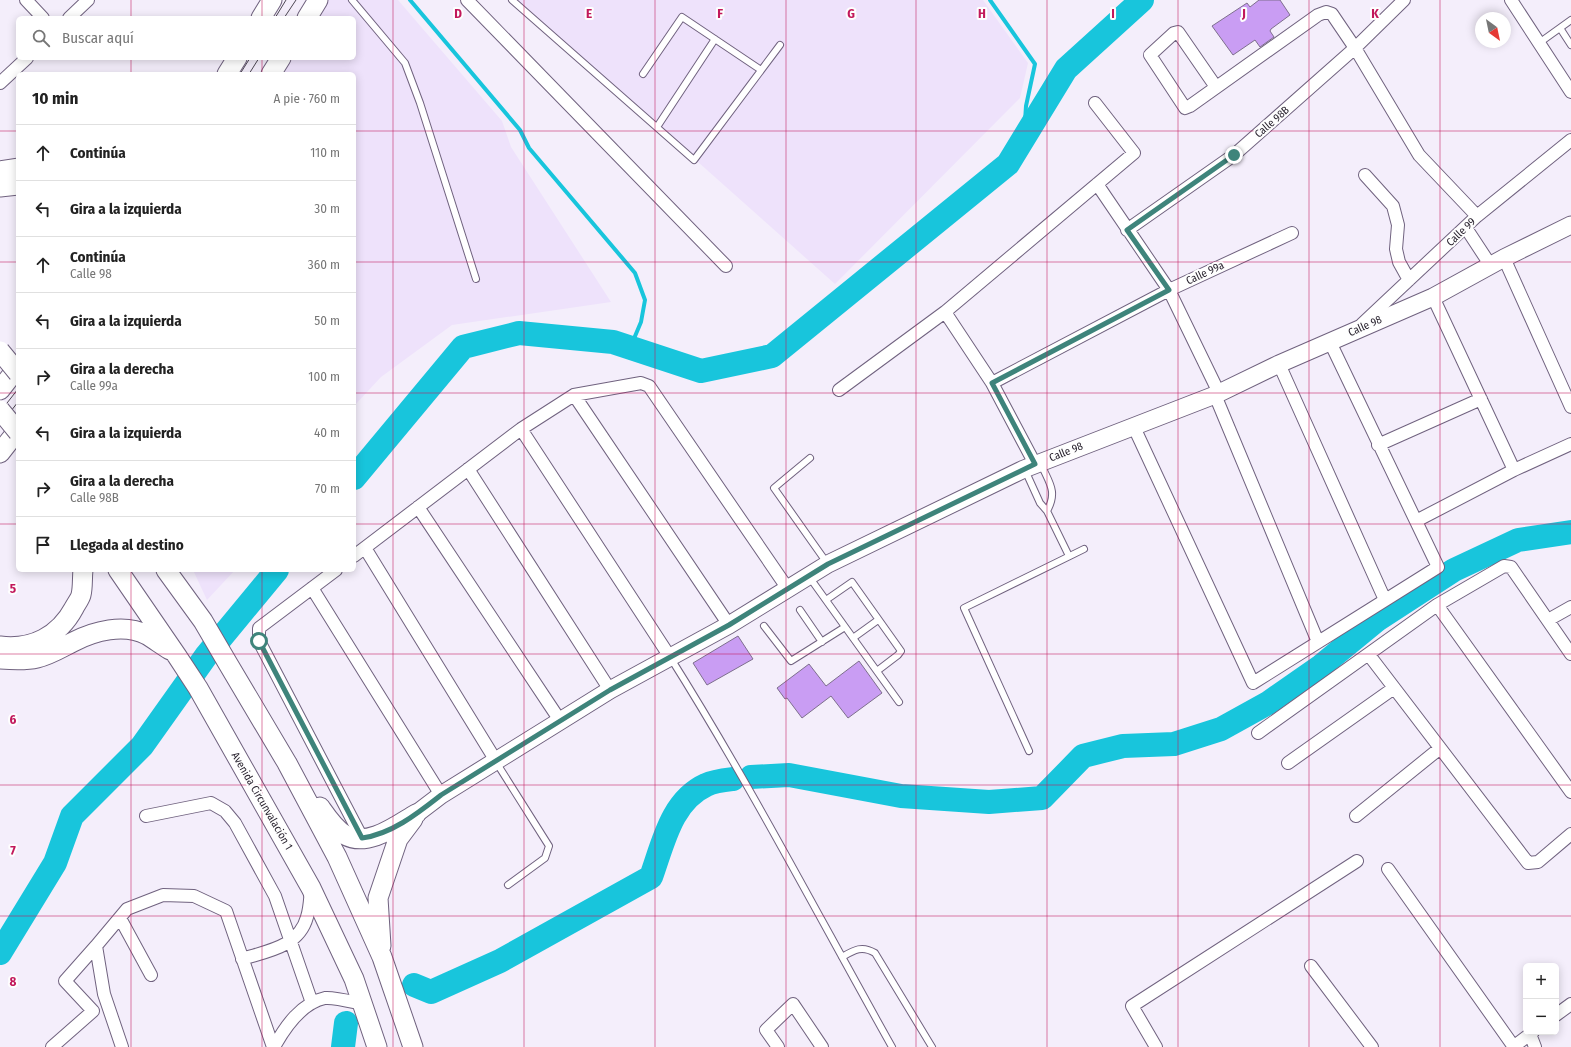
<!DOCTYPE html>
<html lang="es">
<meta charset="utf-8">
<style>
body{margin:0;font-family:"Fira Sans Condensed",sans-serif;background:#f2f2f2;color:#222}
.controls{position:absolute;right:12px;bottom:12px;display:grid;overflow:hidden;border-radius:6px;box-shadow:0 2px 10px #0003}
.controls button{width:36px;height:36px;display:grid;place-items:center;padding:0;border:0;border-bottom:1px solid #e0e0e0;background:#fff;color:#222;font:20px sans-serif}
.compass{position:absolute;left:1475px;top:12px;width:36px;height:36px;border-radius:50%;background:#fff;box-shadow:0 2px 10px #0003;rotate:147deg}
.stop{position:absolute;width:12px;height:12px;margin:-9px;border:3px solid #3e847b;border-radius:50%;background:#fff}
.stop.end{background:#3e847b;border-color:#fff;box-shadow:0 1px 4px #0008}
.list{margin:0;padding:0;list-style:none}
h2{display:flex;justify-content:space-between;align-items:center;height:52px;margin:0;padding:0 16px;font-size:17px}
h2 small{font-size:13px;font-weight:400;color:#767676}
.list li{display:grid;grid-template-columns:26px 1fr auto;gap:12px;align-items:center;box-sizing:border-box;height:56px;padding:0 16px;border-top:1px solid #e0e0e0}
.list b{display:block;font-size:15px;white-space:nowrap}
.list p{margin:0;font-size:13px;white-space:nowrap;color:#767676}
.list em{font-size:13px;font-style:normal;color:#767676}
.icon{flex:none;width:22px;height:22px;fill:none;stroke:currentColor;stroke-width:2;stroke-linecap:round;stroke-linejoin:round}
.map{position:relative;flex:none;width:1571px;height:1047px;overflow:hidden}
.search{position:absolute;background:#fff;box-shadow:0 2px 10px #0003;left:16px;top:16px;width:340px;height:44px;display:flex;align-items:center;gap:10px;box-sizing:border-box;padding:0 14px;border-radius:6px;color:#767676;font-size:15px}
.panel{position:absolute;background:#fff;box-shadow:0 2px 10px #0003;left:16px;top:72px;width:340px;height:500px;border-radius:6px}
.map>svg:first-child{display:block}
</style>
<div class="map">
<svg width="1571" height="1047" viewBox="0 0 1571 1047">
<rect width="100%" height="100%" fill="#f4eefb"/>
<path fill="#eee2fb" d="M328,0H398L502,121L511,147L611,302L452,325L381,377L354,406V74H283L293,58H354V18H317Z
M516,0H983L1028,63L1020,98L835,284Z
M193,570H235L207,600Z"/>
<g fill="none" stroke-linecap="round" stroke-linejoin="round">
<path stroke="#18c5dc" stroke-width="4" d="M410,0L520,130L529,148L635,273L645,300L641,322L630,348
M990,0L1035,64L1026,106L1024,137"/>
<path stroke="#18c5dc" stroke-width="24" d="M354,478L463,347L519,333L613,342L701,371L772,356L1008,164L1066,69L1142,0
M751,777L789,775L901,796L989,802L1042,798L1083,756L1123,746L1174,744L1221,729L1268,703L1321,666L1377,620L1454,570L1518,540L1571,532
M0,953L55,863L72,816L142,746L206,656L277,570
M414,985L431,992L500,961L651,877C663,844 671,801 706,785C714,781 724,780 733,779
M343,1047L346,1023"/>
</g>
<path fill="#c99df3" stroke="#7e6f8d" d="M1259,0H1280L1290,15L1271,29L1270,31L1274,37L1260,47L1255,40L1233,55L1212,26L1247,3L1250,7Z
M738,636L753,659L707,685L693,663Z
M859,661L882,693L848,718L831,696L802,718L787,698L785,699L777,688L809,664L826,686Z"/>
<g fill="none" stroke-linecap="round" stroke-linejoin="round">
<g stroke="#70627f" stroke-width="8">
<path id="lane" d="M352,0L405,63L420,103L476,279
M512,0L694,160L780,45
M1560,28L1571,45
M1539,43L1571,20
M643,74L682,17L761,70
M657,127L715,39
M810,458L774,488L827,563
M1041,464C1049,483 1058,491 1047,511
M1025,470L1040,503L1047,511L1069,556
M810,578L899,702
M826,600L852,582L901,651L898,655L877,671
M800,610L822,642
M764,626L791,661L845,627
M853,638L878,620
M670,657C750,784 819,917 892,1047
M1029,751L964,608L1084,549
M496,762L549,846L545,858L508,885
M842,957C854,950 862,945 875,953L932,1047"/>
</g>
<g stroke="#70627f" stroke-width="14">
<path id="street" d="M26,0L43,18
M467,0L726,266
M1511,0L1571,92
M69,18L88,0
M0,83L27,58
M1216,87L1178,32L1174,33L1150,55L1185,108L1190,106L1318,15L1326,12L1332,14L1355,48L1419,155L1477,216
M1365,175L1393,206L1398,225L1396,249L1399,262L1409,280
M1097,184L1169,290L1219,393
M1466,228L1491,266
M1127,230L1234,155L1355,48L1404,0
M1504,258L1571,407
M1433,297L1514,470
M945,312L992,383L1035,464
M1362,324L1477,216L1571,140
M1279,364L1385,600
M992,383L1169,290L1292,233
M839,390L945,312L1134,153L1095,103
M574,395L729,625
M1215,395L1318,642
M1133,425L1253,683L1438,567L1330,342
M521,429L670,657
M1378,445L1481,399
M468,469L610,690
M418,507L561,722
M1416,521L1514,470L1571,444
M365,548L496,761
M354,556L521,429L574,395L641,383L649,386L788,589
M336,570L259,628V641L362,838
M312,588L441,795
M1437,605L1571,792
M1548,620L1571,607
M1369,655L1528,863L1538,862L1571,834
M1258,733L1437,605L1504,566L1511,567L1571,654
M1288,763L1394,688
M146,816L211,803L225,811L235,823L275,896L312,1003
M1356,816L1439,749
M1388,869L1514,1047
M120,918L151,975
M242,959C267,951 299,947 307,917C310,908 310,898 311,889
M1311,966L1372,1047
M1556,1015L1571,1004
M1530,1034L1535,1047
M52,1047L93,1011L65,981L96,946
M122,1047L104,994L96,946L127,909L163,895L194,896L226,911L273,1047
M274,1047C285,1027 301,1003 325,998C334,997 353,1002 363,1004
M778,1047L766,1030L793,1004L822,1047
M1156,1047L1132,1006L1357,861
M1513,1047L1533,1032"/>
</g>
<g stroke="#70627f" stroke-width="19">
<path id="secondary" d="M416,814L441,795L610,690L729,625L828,564L1024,469L1215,395L1279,364L1433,297L1504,258L1571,225"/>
</g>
<g stroke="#70627f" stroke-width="21">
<path id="primary" d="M261,18L272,0
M307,18L318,0
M227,74L237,58
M271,74L281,58
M0,171L18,168
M0,187L18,185
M0,390L18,367
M0,453L18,430
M118,570L177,656L198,688L311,888L354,979L377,1047
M166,570L203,621L227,662L287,763L337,857L382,957L413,1047
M0,646C32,650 59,636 74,608C76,604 80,599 81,595C83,587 82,578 83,570
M0,659C12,660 25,661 37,658C50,655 61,648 73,642C94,631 124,623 147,635C155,640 162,645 170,650
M320,807C327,817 334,828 345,835C368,848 397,825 416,814
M381,946L378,898L398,839L413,819"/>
</g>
<use href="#lane" stroke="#fff" stroke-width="6"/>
<use href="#street" stroke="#fff" stroke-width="12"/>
<use href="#secondary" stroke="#fff" stroke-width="17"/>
<use href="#primary" stroke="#fff" stroke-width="19"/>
<path stroke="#4d4753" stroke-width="1" d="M275,18L286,0
M284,18L296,0
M240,74L250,58
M249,74L259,58
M0,412L18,389
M0,425L18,402"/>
<g stroke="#70627f" stroke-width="21" stroke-linecap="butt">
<path id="primary-bridge" d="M0,351L18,373
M0,410L18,432"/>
</g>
<use href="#primary-bridge" stroke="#fff" stroke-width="19"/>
</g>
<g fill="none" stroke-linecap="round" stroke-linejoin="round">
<path stroke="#3e847b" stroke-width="5" d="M259,641L362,838C392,834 418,813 441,795L610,690L729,625L828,564L1035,464L992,383L1169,290L1127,230L1234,155"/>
</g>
<path fill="none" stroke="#c2185b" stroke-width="1" stroke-opacity="0.55" d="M131,0V18M262,0V18M393,0V1047M524,0V1047M655,0V1047M786,0V1047M916,0V1047M1047,0V1047M1178,0V1047M1309,0V1047M1440,0V1047M131,58V74M262,58V74M0,131H18M354,131H1571M0,262H18M354,262H1571M0,393H18M354,393H1571M0,524H18M354,524H1571M131,570V1047M262,570V1047M0,654H1571M0,785H1571M0,916H1571"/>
<g text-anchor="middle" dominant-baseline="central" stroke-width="4" stroke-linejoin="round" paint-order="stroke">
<g font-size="11" fill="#251f2b" stroke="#fefefe">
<text transform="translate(1272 122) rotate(-41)">Calle 98B</text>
<text transform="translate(1461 232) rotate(-44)">Calle 99</text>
<text transform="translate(1205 273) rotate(-25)">Calle 99a</text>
<text transform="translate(1365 326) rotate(-24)">Calle 98</text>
<text transform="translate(1066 452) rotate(-22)">Calle 98</text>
<text transform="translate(262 801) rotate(60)">Avenida Circunvalación 1</text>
</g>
</g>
<g font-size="13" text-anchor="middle" font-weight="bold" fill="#c2185b" stroke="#fefefe" stroke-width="4" stroke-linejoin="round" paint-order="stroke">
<text x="458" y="18">D</text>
<text x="589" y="18">E</text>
<text x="720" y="18">F</text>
<text x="851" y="18">G</text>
<text x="982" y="18">H</text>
<text x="1113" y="18">I</text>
<text x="1244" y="18">J</text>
<text x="1375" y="18">K</text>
<text x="13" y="593">5</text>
<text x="13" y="724">6</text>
<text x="13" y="855">7</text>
<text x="13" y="986">8</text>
</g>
</svg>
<div class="controls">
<button>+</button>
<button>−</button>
</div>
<svg class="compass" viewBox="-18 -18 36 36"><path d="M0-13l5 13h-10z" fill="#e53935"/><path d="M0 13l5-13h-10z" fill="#767676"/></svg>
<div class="stop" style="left:259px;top:641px"></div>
<div class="stop end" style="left:1234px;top:155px"></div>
<div class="search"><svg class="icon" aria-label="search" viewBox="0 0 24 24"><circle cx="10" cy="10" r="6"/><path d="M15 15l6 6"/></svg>Buscar aquí</div>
<section class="panel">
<h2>10 min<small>A pie · 760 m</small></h2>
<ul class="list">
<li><svg class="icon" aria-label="ahead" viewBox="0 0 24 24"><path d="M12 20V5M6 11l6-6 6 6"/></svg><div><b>Continúa</b></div><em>110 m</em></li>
<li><svg class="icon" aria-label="left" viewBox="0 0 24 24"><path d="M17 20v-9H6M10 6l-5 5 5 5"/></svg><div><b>Gira a la izquierda</b></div><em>30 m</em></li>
<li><svg class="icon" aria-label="ahead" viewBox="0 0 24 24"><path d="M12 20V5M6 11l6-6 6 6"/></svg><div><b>Continúa</b><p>Calle 98</p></div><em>360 m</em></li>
<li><svg class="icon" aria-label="left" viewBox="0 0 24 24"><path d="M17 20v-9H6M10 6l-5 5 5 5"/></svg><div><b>Gira a la izquierda</b></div><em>50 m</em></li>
<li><svg class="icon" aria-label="right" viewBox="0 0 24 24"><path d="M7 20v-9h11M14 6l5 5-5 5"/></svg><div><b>Gira a la derecha</b><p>Calle 99a</p></div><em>100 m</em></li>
<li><svg class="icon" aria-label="left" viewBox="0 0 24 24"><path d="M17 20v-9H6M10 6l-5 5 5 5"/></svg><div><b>Gira a la izquierda</b></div><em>40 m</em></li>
<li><svg class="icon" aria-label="right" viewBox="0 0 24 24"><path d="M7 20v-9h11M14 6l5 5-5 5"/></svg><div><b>Gira a la derecha</b><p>Calle 98B</p></div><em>70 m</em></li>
<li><svg class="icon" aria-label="arrive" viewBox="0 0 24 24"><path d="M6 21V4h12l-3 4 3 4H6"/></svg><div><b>Llegada al destino</b></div></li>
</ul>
</section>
</div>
